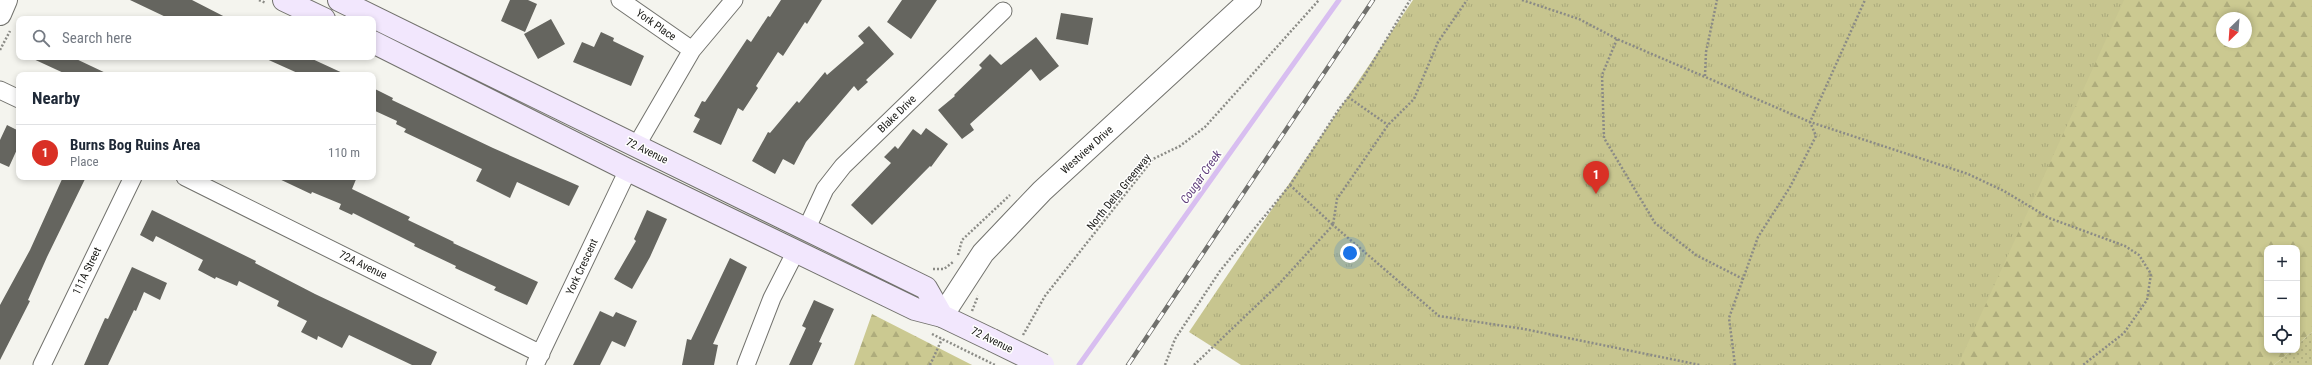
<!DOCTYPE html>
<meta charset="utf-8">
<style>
body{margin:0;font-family:"Roboto Condensed",sans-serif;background:#f6f6f7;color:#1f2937}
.controls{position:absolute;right:12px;bottom:12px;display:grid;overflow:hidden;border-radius:8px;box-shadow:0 2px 6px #0003}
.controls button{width:36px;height:36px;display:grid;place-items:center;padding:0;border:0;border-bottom:1px solid #e0e1e3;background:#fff;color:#1f2937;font:20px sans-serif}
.compass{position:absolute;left:2216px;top:12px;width:36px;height:36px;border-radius:50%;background:#fff;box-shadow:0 2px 6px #0003;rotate:205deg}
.you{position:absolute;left:1350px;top:253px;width:14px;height:14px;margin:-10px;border:3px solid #fff;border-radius:50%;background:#1a73e8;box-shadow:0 0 0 6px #1a73e833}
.badge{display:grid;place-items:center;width:26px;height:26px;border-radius:50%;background:#d93025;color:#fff;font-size:13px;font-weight:700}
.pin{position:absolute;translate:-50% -33px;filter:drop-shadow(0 1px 2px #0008)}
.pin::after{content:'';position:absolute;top:21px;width:14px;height:12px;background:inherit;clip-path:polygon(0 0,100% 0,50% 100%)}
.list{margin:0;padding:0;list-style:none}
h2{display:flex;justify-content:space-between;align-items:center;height:52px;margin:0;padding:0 16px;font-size:17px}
h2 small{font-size:13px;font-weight:400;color:#747a83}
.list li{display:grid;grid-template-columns:26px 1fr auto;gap:12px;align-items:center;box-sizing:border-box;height:56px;padding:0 16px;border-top:1px solid #e0e1e3}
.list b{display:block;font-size:15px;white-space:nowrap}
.list p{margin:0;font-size:13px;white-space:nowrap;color:#747a83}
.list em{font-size:13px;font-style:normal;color:#747a83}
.icon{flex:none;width:22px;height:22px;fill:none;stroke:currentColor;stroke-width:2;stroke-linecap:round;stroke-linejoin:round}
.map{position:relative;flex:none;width:2312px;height:365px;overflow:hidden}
.search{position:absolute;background:#fff;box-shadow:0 2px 6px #0003;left:16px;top:16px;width:360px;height:44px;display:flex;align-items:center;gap:10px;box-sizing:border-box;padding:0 14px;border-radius:8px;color:#747a83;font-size:15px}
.panel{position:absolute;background:#fff;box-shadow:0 2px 6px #0003;left:16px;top:72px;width:360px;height:108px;border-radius:8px}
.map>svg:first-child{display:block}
</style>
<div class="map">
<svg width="2312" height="365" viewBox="0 0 2312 365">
<defs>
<pattern id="grass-dots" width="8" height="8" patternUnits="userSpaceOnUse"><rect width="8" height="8" fill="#c7c58f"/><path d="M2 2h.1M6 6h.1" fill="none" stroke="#aaa97b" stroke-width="1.8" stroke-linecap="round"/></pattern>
<pattern id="forest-firs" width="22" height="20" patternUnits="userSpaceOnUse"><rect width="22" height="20" fill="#cbc991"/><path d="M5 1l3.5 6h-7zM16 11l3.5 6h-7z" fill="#aeac7c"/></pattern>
<pattern id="park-tufts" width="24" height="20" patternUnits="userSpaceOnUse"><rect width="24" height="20" fill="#c7c58f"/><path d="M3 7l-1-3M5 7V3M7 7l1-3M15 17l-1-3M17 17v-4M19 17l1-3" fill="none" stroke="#aaa97b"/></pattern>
</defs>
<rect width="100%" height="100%" fill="#f4f4ee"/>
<path fill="url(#grass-dots)" d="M2312,332V365H2274L2292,350H2297V345Z"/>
<path fill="url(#forest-firs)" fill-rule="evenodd" d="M1733,0H2312V332L2297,345V248H2267V350H2292L2274,365H1756ZM2222,18H2246V42H2222Z
M872,314L972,365H854Z"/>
<path fill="url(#park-tufts)" d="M1413,0H2124L1958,365H1241L1189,332Z"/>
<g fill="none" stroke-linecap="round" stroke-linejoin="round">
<path stroke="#d8bef0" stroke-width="5" d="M1079,365L1339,0"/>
</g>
<path fill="#65655f" d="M130,0H192L229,19H170Z
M510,0H528L537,4L525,32L501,21Z
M781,0H822L807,24L805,22L783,56L778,52L756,86L758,88L743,111L738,108L721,145L693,132L700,119L694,116L702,101L705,102L747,39L751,42L768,16L770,17Z
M902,0H937L911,39L887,22Z
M1061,13L1093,18L1088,45L1056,39Z
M551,19L565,44L538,59L524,34Z
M869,26L894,54L866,80L868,82L858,91L854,86L806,142L794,165L783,159L775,174L752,161L768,132L770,133L797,101L799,103L825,72L827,75L864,43L858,36Z
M601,32L614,38L613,41L644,56L631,86L573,62L582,42L594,47Z
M1036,37L1059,66L1040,81L1031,69L970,124L974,130L962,139L938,110L955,96L954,95L982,68L979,65L990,54L1001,65Z
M29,57H72L110,75H68Z
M262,57H308L347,75H302Z
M373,88L393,98L392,100L493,148L579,186L569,206L517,182L510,198L476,181L482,169L404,132L406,129L396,124L397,121L373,110Z
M7,125L19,131V145L9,167L0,163V140Z
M926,128L948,144L931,167L930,166L872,225L851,205L891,163L884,157L895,146L898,149L913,129L921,135Z
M63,177H86L47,257L28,300L30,301L0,360V305L30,250Z
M275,177H357L352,189L410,217L408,220L454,242L453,243L538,282L527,305L494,290L496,287L455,268L456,266L414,246L415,244L353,213L352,215L339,209L341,204L312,192L311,194Z
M152,210L256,261L255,263L315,294L437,352L431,365H412L349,335L342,348L318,336L317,340L301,332L307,321L277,306L279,301L239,281L237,286L216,277L215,279L198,270L203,260L156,236L153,242L140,235Z
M647,210L667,219L650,257L632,289L614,279L636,241L634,239Z
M730,258L747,267L713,344L718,345L714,365H682L687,339L691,340Z
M132,267L167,283L160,300L144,292L136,311L134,310L108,365H84L105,318L108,319Z
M814,300L834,309L819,342L822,343L812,365H789L806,328L802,326Z
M600,311L613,317L616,312L637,321L625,347L612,341L600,365H573Z"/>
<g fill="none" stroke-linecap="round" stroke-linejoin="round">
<g stroke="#72726d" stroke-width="19">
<path id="minor" d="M620,0L692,50
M0,90L19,99
M638,147L642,136L692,50L734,0
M185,177L541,354
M806,230L825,189L843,166L1003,11
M42,365L133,177
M535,365L628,170
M746,365L772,298L796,251"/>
</g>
<g stroke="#72726d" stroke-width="24">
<path id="tertiary" d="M0,14L6,0
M942,316L983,253L1042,191L1250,0"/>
</g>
<g stroke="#72726d" stroke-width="24">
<path id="secondary" d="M284,0L324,19
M339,0L926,288L942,316
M373,42L628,170L915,309L942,316L992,340"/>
</g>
<path stroke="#8b8b86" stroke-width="2.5" stroke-dasharray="2 2" stroke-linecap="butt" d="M259,0L266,3
M1522,0L1579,19L1617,39L1810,122L1968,174L2004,191L2049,218L2125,246L2139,255L2151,274L2147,300L2124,333L2083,365
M1617,39L1602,75L1604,138L1655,223L1696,255L1743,279
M0,50L10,31
M1705,76L1706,52L1717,0
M1348,97L1388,125
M1290,185L1333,225L1337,199L1388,125L1414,99L1438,42L1467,0
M958,255L962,240L1010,195
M933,269H944L953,262
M972,311L978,296
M932,334L995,365
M1023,335L1045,296L1153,159L1180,146L1205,127L1319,0
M930,365L942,339
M1165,365L1175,339L1220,271L1290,185L1339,109L1362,80L1410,0
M1194,365L1278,285L1333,225L1439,316L1524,329L1700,365
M1735,365L1729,318L1758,237L1790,187L1816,136L1810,122L1865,0"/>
<use href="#minor" stroke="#fff" stroke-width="17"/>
<use href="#tertiary" stroke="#fff" stroke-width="22"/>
<use href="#secondary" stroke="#f2e7fd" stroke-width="22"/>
<g stroke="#71716d" stroke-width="4.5">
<path id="rail" d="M1128,365L1373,0"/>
</g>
<use href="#rail" stroke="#fffffe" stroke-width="3" stroke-dasharray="9" stroke-linecap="butt"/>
<g stroke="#72726d" stroke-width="24" stroke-linecap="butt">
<path id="secondary-bridge" d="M992,340L1043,365"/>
</g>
<use href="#secondary-bridge" stroke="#f2e7fd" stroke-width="22"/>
</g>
<g text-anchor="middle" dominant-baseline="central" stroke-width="3" stroke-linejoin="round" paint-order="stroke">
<g font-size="11" fill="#191916" stroke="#fffffe">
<text transform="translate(656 25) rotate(35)">York Place</text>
<text transform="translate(897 114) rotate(-44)">Blake Drive</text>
<text transform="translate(1087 150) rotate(-42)">Westview Drive</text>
<text transform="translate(647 151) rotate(26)">72 Avenue</text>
<text transform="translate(1119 192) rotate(-51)">North Delta Greenway</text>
<text transform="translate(363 265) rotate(26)">72A Avenue</text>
<text transform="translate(582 267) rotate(-65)">York Crescent</text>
<text transform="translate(87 271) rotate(-64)">111A Street</text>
<text transform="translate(992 340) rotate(26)">72 Avenue</text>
</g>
<g font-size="12" font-style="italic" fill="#5f3d7b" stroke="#fffffe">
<text transform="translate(1201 177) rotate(-55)">Cougar Creek</text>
</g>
</g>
</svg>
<div class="controls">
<button>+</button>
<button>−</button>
<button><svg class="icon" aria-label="locate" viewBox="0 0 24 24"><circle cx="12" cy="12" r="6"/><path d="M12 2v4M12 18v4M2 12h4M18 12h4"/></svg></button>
</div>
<svg class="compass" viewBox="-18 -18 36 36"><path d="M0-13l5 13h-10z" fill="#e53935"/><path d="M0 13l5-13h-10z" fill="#747a83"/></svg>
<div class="you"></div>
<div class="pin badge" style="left:1596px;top:194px">1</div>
<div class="search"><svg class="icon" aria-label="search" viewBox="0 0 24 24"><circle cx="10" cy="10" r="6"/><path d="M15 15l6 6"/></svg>Search here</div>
<section class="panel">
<h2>Nearby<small></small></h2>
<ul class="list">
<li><span class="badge">1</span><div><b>Burns Bog Ruins Area</b><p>Place</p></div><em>110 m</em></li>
</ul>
</section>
</div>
